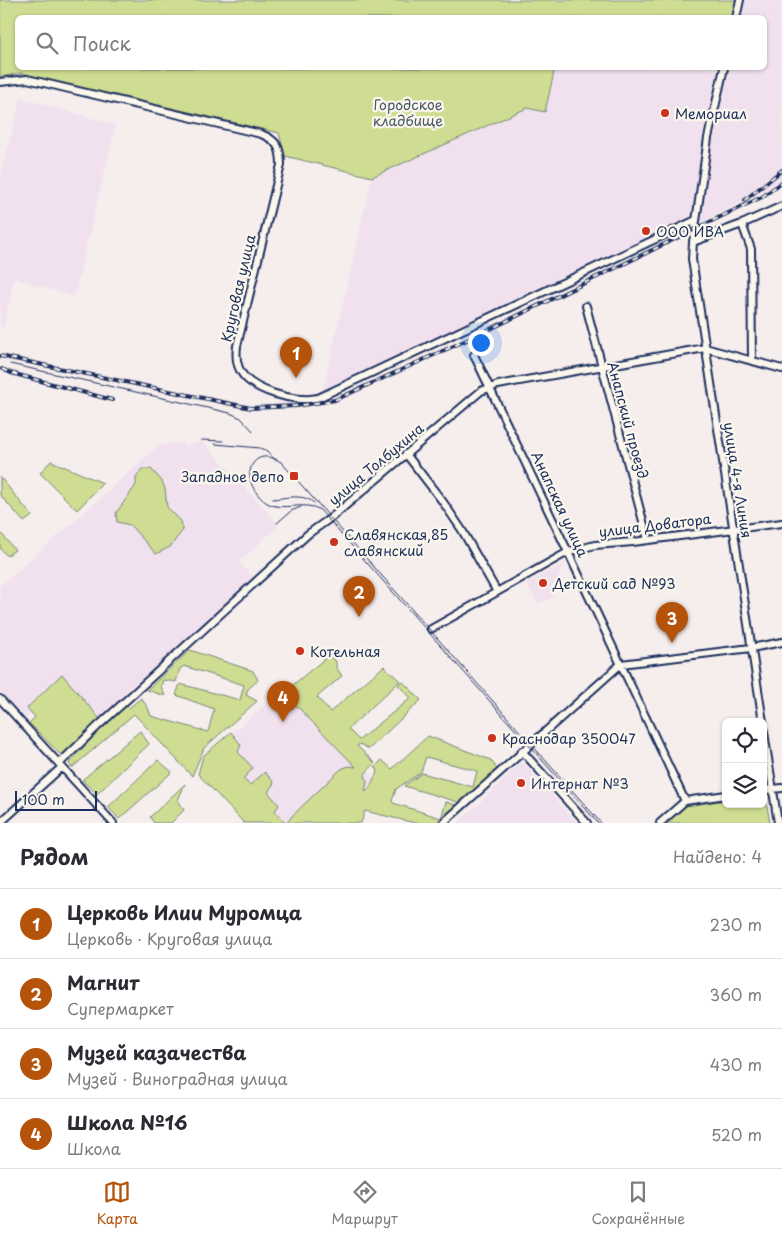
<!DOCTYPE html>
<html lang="ru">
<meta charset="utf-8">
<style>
body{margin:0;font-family:"Playpen Sans",sans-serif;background:#f2f2f3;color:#2b2b33}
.controls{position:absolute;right:15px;bottom:15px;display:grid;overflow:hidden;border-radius:8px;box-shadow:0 1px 4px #0004}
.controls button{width:45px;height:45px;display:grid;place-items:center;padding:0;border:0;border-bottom:1px solid #e1e1e2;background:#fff;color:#2b2b33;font:25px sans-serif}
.scale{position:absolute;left:15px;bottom:12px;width:82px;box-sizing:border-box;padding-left:5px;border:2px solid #1b2f5e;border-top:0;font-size:14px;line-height:18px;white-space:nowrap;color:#1b2f5e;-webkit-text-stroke:4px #fbf7ec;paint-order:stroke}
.you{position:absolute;left:480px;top:342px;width:18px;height:18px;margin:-12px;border:4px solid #fff;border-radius:50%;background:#1a73e8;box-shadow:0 0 0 8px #1a73e833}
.badge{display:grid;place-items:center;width:32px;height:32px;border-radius:50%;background:#b45309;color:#fff;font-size:16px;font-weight:700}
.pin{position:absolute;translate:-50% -41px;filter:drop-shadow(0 1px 2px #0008)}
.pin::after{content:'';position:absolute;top:26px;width:18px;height:15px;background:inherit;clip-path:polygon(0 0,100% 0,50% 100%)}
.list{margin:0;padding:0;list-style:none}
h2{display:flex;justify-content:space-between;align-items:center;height:65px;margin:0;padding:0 20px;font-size:21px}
h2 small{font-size:16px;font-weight:400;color:#7c7c81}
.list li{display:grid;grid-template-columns:32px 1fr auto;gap:15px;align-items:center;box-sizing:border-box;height:70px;padding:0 20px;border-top:1px solid #e1e1e2}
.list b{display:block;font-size:19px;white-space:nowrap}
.list p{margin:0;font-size:16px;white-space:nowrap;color:#7c7c81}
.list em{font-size:16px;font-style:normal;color:#7c7c81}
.icon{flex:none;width:28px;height:28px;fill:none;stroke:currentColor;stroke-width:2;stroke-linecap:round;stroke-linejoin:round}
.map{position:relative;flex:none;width:782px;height:823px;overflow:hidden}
.search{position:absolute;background:#fff;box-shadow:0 1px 4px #0004;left:15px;right:15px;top:15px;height:55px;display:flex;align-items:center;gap:12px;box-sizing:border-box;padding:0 18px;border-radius:8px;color:#7c7c81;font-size:19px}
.sheet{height:345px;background:#fff}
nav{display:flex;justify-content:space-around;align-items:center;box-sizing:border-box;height:70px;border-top:1px solid #e1e1e2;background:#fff;font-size:14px;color:#7c7c81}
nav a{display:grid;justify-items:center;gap:2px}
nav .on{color:#b45309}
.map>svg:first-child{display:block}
</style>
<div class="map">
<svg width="782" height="823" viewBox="0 0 782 823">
<rect width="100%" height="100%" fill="#f6eded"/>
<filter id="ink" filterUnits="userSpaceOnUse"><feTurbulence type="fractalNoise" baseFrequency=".02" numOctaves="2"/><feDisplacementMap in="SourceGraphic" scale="10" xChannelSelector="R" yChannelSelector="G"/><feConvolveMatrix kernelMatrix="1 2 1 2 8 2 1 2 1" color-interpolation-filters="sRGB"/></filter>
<g filter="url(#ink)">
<path fill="#f1e1ef" d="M737,0H782V182L723,212L321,399L372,177L527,108L545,111L555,68H707L721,71L722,68H764V18L733,17Z
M21,98L116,125L74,297L14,278L4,327L0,326V176Z
M203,442L279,525L239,562L253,577L100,719L62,675L27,708L31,713L26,718L0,692V586L76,520L159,445L181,443L186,446L193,443Z
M567,562L558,575L560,584L552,590L555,596L538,604L526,583Z
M286,687L378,782L336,823H273L206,756Z
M522,762L577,823H458L478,804Z"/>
<path fill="#cedd91" stroke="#748678" d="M0,0H737L733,18H18V68H555L545,112L527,108L372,177L285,156L279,133L21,73L0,77Z
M51,461L103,483L77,510L40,473Z
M142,469H151L162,481L165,489L167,507L181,521L183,530L170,547L156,554L130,525L117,522L116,513L136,485V478Z
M0,477L32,516L24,522L0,495Z
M0,532L15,550L7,556L0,548Z
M190,650L253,671L258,680L248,689L246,695L257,701L204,748L192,776L134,714L72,768L69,763L99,731L126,706L129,708L141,698L148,708L151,716L208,732L214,709L176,695L180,684L240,700L244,685L184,666L180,669L176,682L163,680L161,686L165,696L147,690Z
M328,656L336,661V667L342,676L317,697L330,712L384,666L400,681L348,729L359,740L411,698L398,685L402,681L421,700L369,749L360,744L357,746L375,763L365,774L367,782L365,792L369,789L378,770L375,767L382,760L392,769L428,736L491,760L497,769L461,803L404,786L422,773L473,787L477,771L426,757L421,772L396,789L392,801L393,803L441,818L446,802L459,806L439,823H415L365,811L361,823H287L292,816L341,769L349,766L356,767L288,697L276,705L272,702Z
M62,674L100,719L61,755L29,723L35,717L27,708Z
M140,731L149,744L97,794L82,780Z
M231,732L241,745L238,752L253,768L243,779L250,785L265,772L274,783L268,792L279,805L275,811L285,823H244L198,774L203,756Z
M158,760L172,772L119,819L108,807Z
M185,784L178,800L184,810L171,823H154L150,817Z
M763,795H765L770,823H667L686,806L726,800V804H763Z"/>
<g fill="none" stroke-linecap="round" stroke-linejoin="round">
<g stroke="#1b2f5e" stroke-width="10">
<path id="minor" d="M736,18L740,0
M724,68L708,138L693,242L692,259L763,722
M0,82L27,79L261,134C277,140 281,148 281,165L237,346C236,354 236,361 239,368C248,391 296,403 318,398L696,220
M742,224L751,249L752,361
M693,242L742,224L782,206
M586,306L648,540
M474,355L568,552L685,801
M406,454L443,502L462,530L497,592
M431,629L568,552L595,545L633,542L782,523
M0,699L113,823
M763,726L778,823
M522,751L587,823
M59,764L97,727L308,534L332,517L481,391L498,385L705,348L782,369
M763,790L782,788
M0,823L62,767
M443,823L621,664L751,648L782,642
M660,823L685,801L726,795"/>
</g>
<use href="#minor" stroke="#fbf7ec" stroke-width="6"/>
<path stroke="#1b2f5e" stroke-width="1" d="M10,364L230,413L241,418L253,431
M201,440L223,441
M215,444L260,448L267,451L275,460
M273,499C285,498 304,493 314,503
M277,523L291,511L301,507
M598,823L320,510C306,500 281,512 267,503C236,481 251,443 281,462L601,823"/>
<g stroke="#1b2f5e" stroke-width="4">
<path id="rail" d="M745,200L782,170
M0,356L251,408L296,406L335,400L480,334L722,216L762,197L782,182
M2,369L11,373L112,400"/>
</g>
<use href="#rail" stroke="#fbf7ec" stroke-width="2" stroke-dasharray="5.5" stroke-linecap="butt"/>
</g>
</g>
<g fill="#c8321e" stroke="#fbf7ec" stroke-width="2">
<circle cx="665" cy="113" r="5"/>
<circle cx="646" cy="231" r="5"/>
<rect x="289" y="471" width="10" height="10" rx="2.5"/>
<circle cx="334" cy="542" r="5"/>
<circle cx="543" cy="583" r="5"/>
<circle cx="300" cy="651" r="5"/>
<circle cx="492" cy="738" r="5"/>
<circle cx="521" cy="783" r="5"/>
</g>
<g text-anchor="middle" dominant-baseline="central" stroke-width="4.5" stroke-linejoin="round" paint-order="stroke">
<g font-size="14" fill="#485a6b" stroke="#fbf7ec">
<text x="408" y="104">Городское<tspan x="408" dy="16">кладбище</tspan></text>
</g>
<g font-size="14" fill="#1b2f5e" stroke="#fbf7ec" text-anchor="start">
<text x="675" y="113">Мемориал</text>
<text x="656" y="231">ООО ИВА</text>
<text x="284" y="476" text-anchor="end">Западное депо</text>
<text x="344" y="534">Славянская,85<tspan x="344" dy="16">славянский</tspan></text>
<text x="553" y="583">Детский сад №93</text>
<text x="310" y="651">Котельная</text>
<text x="502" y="738">Краснодар 350047</text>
<text x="531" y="783">Интернат №3</text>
</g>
<g font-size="14" fill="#1b2f5e" stroke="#fbf7ec">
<text transform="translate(238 288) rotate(-77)">Круговая улица</text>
<text transform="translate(628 420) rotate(75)">Анапский проезд</text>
<text transform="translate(376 464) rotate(-40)">улица Толбухина</text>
<text transform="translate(738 480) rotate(81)">улица 4-я Линия</text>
<text transform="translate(560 504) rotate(65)">Анапская улица</text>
<text transform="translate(655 525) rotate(-7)">улица Доватора</text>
</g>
</g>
</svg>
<div class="controls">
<button><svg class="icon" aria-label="locate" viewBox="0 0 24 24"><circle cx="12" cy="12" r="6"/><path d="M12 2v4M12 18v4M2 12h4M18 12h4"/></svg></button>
<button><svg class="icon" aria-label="layers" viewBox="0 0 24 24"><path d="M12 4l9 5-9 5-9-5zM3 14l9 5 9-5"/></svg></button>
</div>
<div class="scale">100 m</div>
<div class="you"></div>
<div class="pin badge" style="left:296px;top:378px">1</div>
<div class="pin badge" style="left:359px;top:617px">2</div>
<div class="pin badge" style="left:672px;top:643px">3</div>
<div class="pin badge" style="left:283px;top:722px">4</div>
<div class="search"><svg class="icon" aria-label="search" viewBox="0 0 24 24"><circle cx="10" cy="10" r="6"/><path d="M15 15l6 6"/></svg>Поиск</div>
</div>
<section class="sheet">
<h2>Рядом<small>Найдено: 4</small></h2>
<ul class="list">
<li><span class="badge">1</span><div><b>Церковь Илии Муромца</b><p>Церковь · Круговая улица</p></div><em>230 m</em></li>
<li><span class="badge">2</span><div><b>Магнит</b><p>Супермаркет</p></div><em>360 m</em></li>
<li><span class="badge">3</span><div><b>Музей казачества</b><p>Музей · Виноградная улица</p></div><em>430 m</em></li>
<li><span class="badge">4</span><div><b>Школа №16</b><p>Школа</p></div><em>520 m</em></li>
</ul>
</section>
<nav>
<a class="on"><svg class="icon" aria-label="map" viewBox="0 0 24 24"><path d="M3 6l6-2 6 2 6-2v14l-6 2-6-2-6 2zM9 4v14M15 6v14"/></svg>Карта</a>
<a><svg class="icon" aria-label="directions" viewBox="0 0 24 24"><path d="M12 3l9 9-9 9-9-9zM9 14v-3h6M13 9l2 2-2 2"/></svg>Маршрут</a>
<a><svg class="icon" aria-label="saved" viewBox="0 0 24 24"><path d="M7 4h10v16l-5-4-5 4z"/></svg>Сохранённые</a>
</nav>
